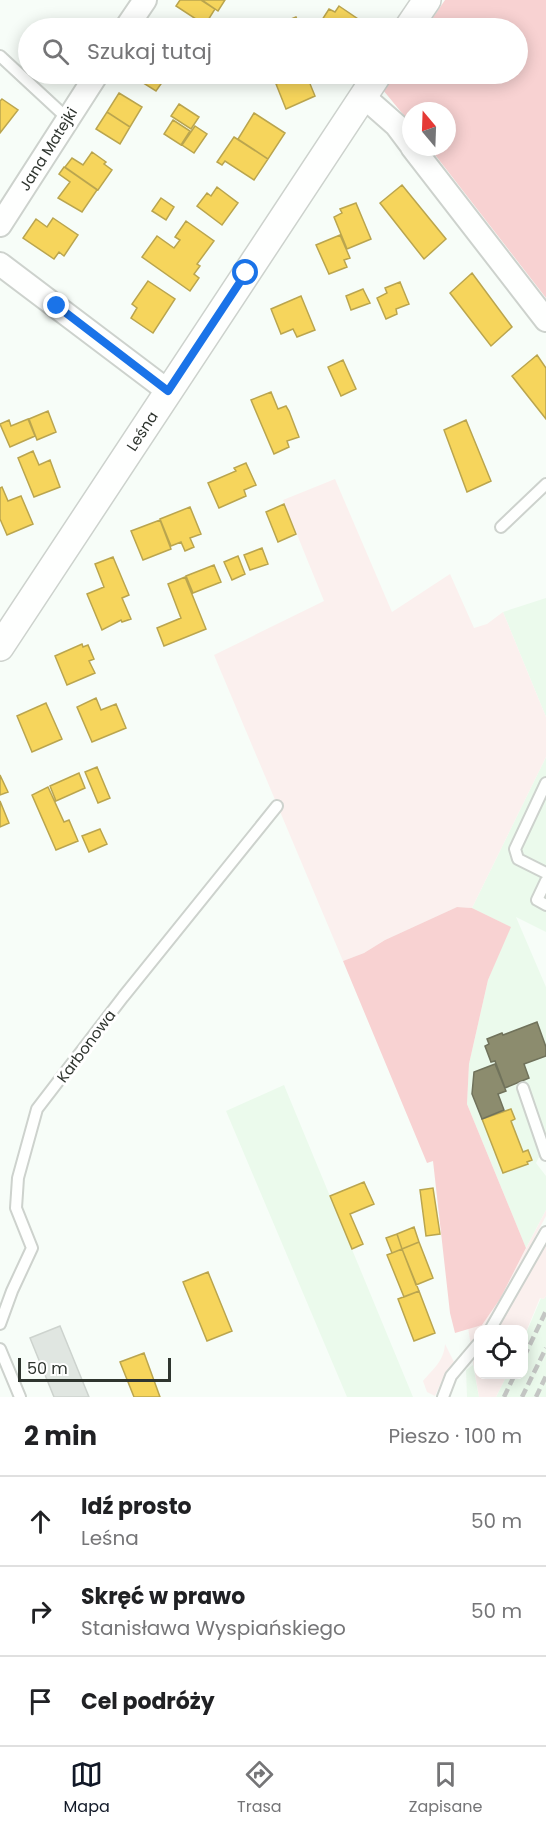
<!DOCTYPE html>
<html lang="pl">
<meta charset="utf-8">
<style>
body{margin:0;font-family:Poppins,sans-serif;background:#f2f2f2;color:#202124}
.controls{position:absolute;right:18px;bottom:18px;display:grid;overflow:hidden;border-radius:12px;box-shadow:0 3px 15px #0003}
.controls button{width:54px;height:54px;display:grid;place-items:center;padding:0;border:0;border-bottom:2px solid #e0e0e0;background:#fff;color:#202124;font:30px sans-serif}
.compass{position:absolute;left:402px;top:102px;width:54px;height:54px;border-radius:50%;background:#fff;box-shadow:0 3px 15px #0003;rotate:341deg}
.scale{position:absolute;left:18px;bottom:15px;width:153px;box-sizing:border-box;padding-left:6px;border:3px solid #2f352f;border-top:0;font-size:16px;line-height:21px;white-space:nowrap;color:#2f352f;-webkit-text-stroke:4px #fff;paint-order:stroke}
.stop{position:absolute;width:18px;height:18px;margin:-14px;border:4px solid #1a73e8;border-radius:50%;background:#fff}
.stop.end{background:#1a73e8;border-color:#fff;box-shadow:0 2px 6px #0008}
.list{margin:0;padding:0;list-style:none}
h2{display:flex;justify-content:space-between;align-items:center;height:78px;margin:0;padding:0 24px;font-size:26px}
h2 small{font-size:20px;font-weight:400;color:#757577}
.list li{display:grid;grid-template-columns:39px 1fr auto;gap:18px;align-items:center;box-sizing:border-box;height:90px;padding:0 24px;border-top:2px solid #e0e0e0}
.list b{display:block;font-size:22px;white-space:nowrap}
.list p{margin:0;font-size:20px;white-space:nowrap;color:#757577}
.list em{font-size:20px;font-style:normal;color:#757577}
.icon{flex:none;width:33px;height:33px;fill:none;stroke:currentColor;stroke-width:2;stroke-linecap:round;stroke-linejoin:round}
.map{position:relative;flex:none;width:546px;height:1397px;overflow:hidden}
.search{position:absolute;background:#fff;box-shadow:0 3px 15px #0003;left:18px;right:18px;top:18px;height:66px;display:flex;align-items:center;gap:15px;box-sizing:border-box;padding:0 21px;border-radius:33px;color:#757577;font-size:22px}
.sheet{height:348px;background:#fff}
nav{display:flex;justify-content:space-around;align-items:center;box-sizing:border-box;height:84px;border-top:2px solid #e0e0e0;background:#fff;font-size:16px;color:#757577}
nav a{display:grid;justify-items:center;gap:3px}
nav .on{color:#111827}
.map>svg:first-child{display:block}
</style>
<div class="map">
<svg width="546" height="1397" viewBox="0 0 546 1397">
<rect width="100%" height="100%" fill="#f7fdf8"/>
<path fill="#ebfaec" d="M546,598V717L503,612Z
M546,757V932L516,917L546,987V1143L536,1146L540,1155L536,1163L546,1176V1210L526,1248L467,1104L469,1064L488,980L510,927L472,908Z
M284,1085L413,1397H347L226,1111Z
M546,1296V1397H496L507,1375L524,1374V1338L541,1298L544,1299Z
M473,1365L479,1397H467L466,1370Z"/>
<path fill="#fbf0ee" d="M335,479L392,612L450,574L474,628L487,624L503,612L546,717V757L472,908L457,907L385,940L364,953L343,961L214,655L324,601L283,500Z
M546,1210V1216L501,1301L482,1329L478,1330V1334L471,1345L468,1328L482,1325L500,1299Z
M546,1239V1296L544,1299L540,1298L524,1337V1330H495Z
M445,1344L454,1362L444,1376L435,1396L427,1392L423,1381C433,1369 444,1361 445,1344Z
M478,1351V1374L507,1375L496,1397H479L473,1362Z"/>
<path fill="#f8d2d2" d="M445,0H546V298L429,147H447V111H411V124L383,90L395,74H518V28H426Z
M457,907L472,908L511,927L488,980L469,1064L467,1104L526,1248L500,1299L482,1325L455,1333L450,1313L433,1161L427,1163L343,961L364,953L385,940Z"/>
<path fill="#f6d55c" stroke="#baa54e" stroke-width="1.5" d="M180,0H201L215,9L205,25L176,6Z
M202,0H225L218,11Z
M339,6L361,21L356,28H325L326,27L320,23L329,9L335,12Z
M296,17L301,28H269Z
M129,74H168L156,91Z
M284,74H296L297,76L306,74L315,96L286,109L276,84L287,80Z
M119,93L142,107L130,127L107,112Z
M2,99L18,110L0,133V101Z
M179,104L199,117L191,129L171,116Z
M107,112L130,127L120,144L96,129Z
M254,113L285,133L268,159L238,139Z
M173,120L190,131L181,145L164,134Z
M195,126L207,134L194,153L182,145Z
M234,137L268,159L254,180L225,161L222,165L217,162Z
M92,152L106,162L104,164L112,170L98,190L65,167L72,158L83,165Z
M64,167L97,190L82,212L58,198L70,182L59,174Z
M402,185L446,239L424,259L380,203Z
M217,187L238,203L222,225L197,206L207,193L211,196Z
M161,198L174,207L166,220L152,211Z
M356,203L371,239L347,249L334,217L342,213L340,209Z
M53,218L78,235L64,256L59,252L54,259L23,238L36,219L47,227Z
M186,221L214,241L197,264L200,266L194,274L199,278L190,291L142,257L157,236L174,248L180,240L175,237Z
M340,235L350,258L344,260L347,267L329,274L316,245Z
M472,273L512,327L491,346L450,293Z
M148,281L175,299L153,333L131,318L137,308L132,304Z
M400,282L409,304L396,309L397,314L386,319L377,298L387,293L385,288Z
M363,289L370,303L351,310L346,296Z
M301,296L315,330L297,337L293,329L281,334L271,309Z
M537,355L546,368V419L512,376Z
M343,360L356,389L341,396L328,367Z
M271,392L278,409L286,406L289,411L299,437L287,441L289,447L274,454L251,400Z
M48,411L56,432L37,440L29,419Z
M28,419L35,436L10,447L0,424L9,420L11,426Z
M466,420L491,481L467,492L444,430Z
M33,451L39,465L50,460L60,487L34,497L18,458Z
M246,463L256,485L244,490L246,496L219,508L208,483L236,471L234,468Z
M2,487L8,501L21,496L33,524L7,535L0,519V488Z
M284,504L296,534L278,542L266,512Z
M190,507L201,534L190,538L194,547L185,551L181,542L171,546L160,519Z
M160,520L171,549L143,560L131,531Z
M262,548L268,564L250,570L244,555Z
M238,556L245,574L232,580L224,562Z
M113,557L129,595L122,598L131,619L122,622L121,620L102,630L87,594L104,587L95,564Z
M214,565L221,582L193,593L186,576Z
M185,577L206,629L164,646L157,628L181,618L168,584Z
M82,644L83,647L88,645L94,659L89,661L95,673L67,685L55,656Z
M96,698L101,710L116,704L126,728L92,742L77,707Z
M46,703L62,739L32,752L17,716Z
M97,767L110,798L98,803L85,772Z
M79,773L85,788L56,801L50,786Z
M0,775L8,792L0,795Z
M48,787L64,822L69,820L78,841L56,850L32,795Z
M0,801L9,823L0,827Z
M100,829L107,844L89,852L82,836Z
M511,1109L515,1119L511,1121L523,1152L528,1150L532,1160L527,1162L528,1164L503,1173L482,1119Z
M364,1182L374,1204L350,1214L363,1244L352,1249L330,1196Z
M433,1188L440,1234L426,1236L420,1190Z
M414,1227L419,1242L402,1249L397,1234Z
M397,1234L402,1249L392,1253L386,1238Z
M419,1242L433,1278L416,1285L402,1249Z
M402,1249L419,1291L404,1297L387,1255Z
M208,1272L232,1331L207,1341L183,1282Z
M419,1291L435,1333L414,1341L398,1299Z
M144,1353L160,1397H134L120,1362Z"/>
<path fill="#8c8c6e" stroke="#70725b" stroke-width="1.5" d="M537,1022L546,1047V1056L524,1064L529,1078L505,1088L495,1061L491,1062L485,1046L489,1044L487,1039L502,1033L503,1035Z
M495,1064L506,1091L498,1094L504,1110L482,1119L472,1094L474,1072Z"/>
<path fill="#e0e6e1" stroke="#cdd3ce" stroke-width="1.5" d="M60,1326L89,1397H54L30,1338Z"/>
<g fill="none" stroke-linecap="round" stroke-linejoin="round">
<g stroke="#cdd2cd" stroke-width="14">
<path id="service" d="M0,56L67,118
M501,527L546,484
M546,783L515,849L518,859L546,873
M546,881L537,900L546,905
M523,1088L546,1155
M0,1324L12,1291L32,1248L16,1208L18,1178L37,1109L123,997L277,806
M490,1330L546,1232
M0,1349L20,1397
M443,1397L451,1376L478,1344"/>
</g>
<g stroke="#cdd2cd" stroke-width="26">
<path id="minor" d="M126,28L145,0
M363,96L396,125L411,145
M412,147L546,320
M0,225L97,74
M0,264L168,391"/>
</g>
<g stroke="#cdd2cd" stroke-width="30">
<path id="tertiary" d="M408,28L427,0
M0,647L378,74"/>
</g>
<use href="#service" stroke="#fefffe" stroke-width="10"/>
<use href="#minor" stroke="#fefffe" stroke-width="22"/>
<use href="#tertiary" stroke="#fefffe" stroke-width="27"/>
<path stroke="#c4c6c4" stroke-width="4.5" stroke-dasharray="9 4.5" stroke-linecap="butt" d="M524,1357L546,1311
M504,1397L515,1374
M522,1397L546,1348
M536,1397L546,1376"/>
</g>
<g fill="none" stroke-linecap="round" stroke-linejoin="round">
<path stroke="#1a73e8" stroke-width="8" d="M57,306L168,391L246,273"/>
</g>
<g text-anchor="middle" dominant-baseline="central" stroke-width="6" stroke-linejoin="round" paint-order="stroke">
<g font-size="15" fill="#2f352f" stroke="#fff">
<text transform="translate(48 149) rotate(-58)">Jana Matejki</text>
<text transform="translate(142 431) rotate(-57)">Leśna</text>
<text transform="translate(86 1046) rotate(-53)">Karbonowa</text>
</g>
</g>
</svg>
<div class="controls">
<button><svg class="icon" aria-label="locate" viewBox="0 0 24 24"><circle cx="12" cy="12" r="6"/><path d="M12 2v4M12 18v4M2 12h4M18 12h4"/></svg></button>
</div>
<svg class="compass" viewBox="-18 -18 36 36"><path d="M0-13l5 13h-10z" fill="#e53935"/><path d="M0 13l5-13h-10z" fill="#757577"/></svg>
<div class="scale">50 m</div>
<div class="stop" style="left:246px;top:273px"></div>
<div class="stop end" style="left:57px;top:306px"></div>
<div class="search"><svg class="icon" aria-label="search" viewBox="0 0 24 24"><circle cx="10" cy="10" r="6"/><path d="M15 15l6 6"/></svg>Szukaj tutaj</div>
</div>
<section class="sheet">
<h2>2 min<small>Pieszo · 100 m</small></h2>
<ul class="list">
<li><svg class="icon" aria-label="ahead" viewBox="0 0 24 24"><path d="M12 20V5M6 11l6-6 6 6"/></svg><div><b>Idź prosto</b><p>Leśna</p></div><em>50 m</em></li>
<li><svg class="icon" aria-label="right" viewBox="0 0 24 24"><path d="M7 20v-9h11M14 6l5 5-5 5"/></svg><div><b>Skręć w prawo</b><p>Stanisława Wyspiańskiego</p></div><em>50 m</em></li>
<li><svg class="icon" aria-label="arrive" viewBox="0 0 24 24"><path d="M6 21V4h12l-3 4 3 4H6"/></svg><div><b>Cel podróży</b></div></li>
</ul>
</section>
<nav>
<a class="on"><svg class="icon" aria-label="map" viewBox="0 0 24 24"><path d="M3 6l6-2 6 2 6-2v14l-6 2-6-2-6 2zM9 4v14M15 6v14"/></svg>Mapa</a>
<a><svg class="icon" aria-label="directions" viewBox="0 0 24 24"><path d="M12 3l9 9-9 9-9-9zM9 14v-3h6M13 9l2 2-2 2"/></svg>Trasa</a>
<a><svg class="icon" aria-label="saved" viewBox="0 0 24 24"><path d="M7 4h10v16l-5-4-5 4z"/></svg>Zapisane</a>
</nav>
